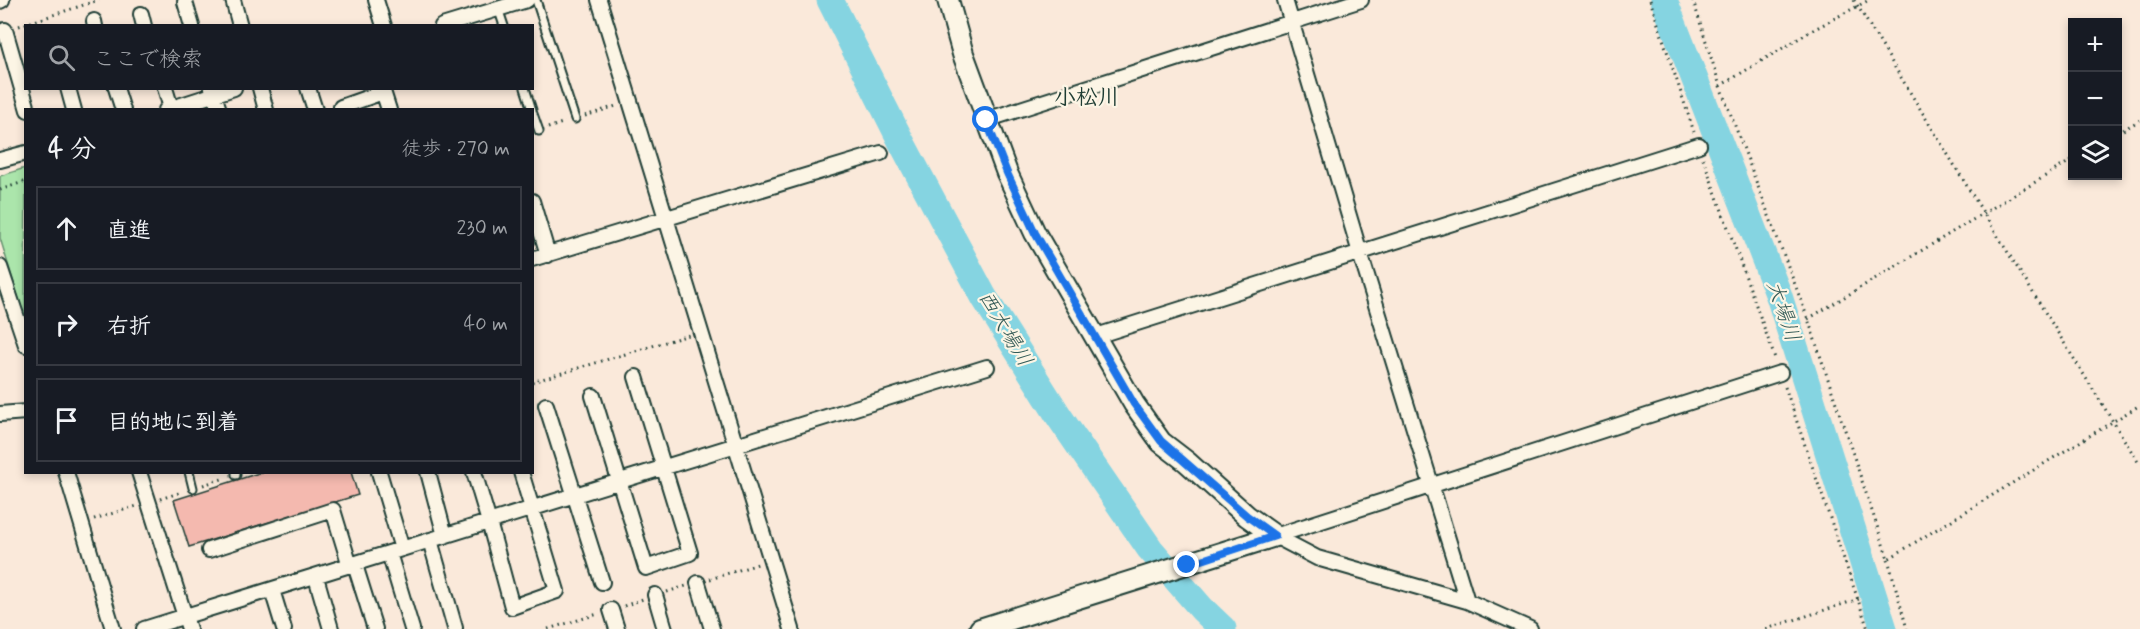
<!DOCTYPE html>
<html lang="ja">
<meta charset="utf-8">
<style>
body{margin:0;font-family:Mynerve,"Klee One",sans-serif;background:#242831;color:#f1f3f6}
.controls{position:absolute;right:18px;top:18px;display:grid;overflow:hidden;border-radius:0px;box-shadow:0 3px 9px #0003}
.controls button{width:54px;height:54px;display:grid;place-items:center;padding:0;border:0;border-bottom:2px solid #363941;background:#171b24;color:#f1f3f6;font:30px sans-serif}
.stop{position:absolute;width:18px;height:18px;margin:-14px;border:4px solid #1a73e8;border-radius:50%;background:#fff}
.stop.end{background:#1a73e8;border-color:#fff;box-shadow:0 2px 6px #0008}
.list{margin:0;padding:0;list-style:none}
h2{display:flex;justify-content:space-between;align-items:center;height:78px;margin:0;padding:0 24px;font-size:26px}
h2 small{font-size:20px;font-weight:400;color:#9ea1a6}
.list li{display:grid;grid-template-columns:39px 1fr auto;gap:18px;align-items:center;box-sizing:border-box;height:84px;margin:0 12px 12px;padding:0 12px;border:2px solid #363941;border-radius:0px}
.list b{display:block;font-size:22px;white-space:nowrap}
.list em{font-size:20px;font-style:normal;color:#9ea1a6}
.icon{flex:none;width:33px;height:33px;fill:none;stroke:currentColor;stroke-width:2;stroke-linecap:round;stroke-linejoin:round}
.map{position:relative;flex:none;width:2140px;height:629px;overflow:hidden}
.search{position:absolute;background:#171b24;box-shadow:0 3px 9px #0003;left:24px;top:24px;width:510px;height:66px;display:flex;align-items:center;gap:15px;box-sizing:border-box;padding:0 21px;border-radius:0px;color:#9ea1a6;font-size:22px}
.panel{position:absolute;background:#171b24;box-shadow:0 3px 9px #0003;left:24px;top:108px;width:510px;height:366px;border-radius:0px}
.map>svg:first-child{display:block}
</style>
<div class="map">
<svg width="2140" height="629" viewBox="0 0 2140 629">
<rect width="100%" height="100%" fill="#fae9da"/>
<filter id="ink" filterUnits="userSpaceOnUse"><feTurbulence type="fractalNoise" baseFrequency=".0167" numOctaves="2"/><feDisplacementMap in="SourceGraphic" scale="12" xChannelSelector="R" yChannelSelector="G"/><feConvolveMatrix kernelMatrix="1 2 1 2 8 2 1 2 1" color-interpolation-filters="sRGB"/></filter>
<g filter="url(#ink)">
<path fill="#abe5ab" stroke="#659170" stroke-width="1.5" d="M25,168H26L25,319L0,238V176Z"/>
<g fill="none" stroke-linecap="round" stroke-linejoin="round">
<path stroke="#85d4e1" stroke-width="27" d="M830,0L903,145L984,297L1060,418L1150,549L1202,609L1223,629
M1664,0L1779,296L1884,629"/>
</g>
<path fill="#f4b9af" stroke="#1f3d34" stroke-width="1.5" d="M262,472H351L358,495L189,547L174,500Z"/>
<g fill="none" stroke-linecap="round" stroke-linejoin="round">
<g stroke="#1f3d34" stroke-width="11">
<path id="lane" d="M536,0L575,119
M498,8L504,26
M525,88L532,110
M532,111L539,131
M189,472L193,488
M236,472V475"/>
</g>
<g stroke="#1f3d34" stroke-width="18">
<path id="street" d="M233,0L240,26
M376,0L384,26
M599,0L792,629
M1285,0L1360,253L1467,601
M0,1L2,0
M185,2L192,26
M141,14L144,26
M94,21L95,26
M442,26L527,0
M5,30L28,110
M68,88L74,110
M116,88L123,110
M165,88L171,108
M212,88L219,110
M260,88L266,110
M308,88L315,110
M382,88L389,110
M341,107L383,92
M166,110L234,88
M986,120L1361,0
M0,160L26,153
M532,201L548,255
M532,259L881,153
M0,267L26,345
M1093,337L1699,145
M593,396L646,568L690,553L636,377
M546,405L602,582
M0,414L26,412
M66,472L113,629
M139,472L189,629
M379,472L402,549
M428,472L445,536
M474,472L489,522L512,607L557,591L521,472
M1275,536L1780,373
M1275,536L1317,558L1467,601L1530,629
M430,540L455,628
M209,550L333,510L350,566
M389,553L412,629
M355,565L375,629
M316,577L331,629
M698,583L712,629
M272,590L284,629
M655,595L665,629
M611,610L617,629
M144,629L987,367"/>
</g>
<g stroke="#1f3d34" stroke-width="24">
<path id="secondary" d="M948,0L963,54L1007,173L1035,233L1134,404L1161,442L1187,462L1247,516L1275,536
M980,629L1275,536"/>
</g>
<path stroke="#1f3d34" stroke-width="3" stroke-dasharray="1.5 4.5" stroke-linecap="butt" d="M1650,0L1694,132
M1693,0L1720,86L1808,319L1888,559L2140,405
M1854,0L1984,214L2140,465
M19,26L99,0
M1720,86L1811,31L1869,0
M585,116L616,106
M548,128L565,122
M2118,133L2140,120
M1703,158L1776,361
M0,190L26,181
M1808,319L2072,160
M532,382L689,335
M1785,387L1868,629
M203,485L225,478
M160,499L182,492
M94,519L137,506
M1888,559L1907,629
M710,579L758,564
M667,592L686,586
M624,606L643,599
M548,629L598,614
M1766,629L1859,599"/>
<use href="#lane" stroke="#fcf5e5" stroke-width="7"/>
<use href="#street" stroke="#fcf5e5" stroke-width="14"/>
<use href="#secondary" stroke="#fcf5e5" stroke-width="20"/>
</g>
</g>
<g fill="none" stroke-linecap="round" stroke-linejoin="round" filter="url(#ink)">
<path stroke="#1a73e8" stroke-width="8" d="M986,120L1007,173L1035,233L1134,404L1161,441L1247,516L1275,536L1187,565"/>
</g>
<g text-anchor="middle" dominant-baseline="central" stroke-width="4.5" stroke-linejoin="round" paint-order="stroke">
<g font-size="21" font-style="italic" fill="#335b57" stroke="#fcf5e5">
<text transform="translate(1783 311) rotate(71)">大場川</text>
<text transform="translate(1005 329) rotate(59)">西大場川</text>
</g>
<g font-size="22" font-weight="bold" fill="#1f3d34" stroke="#fcf5e5">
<text x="1087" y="98">小松川</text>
</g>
</g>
</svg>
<div class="controls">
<button>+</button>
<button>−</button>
<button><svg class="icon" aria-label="layers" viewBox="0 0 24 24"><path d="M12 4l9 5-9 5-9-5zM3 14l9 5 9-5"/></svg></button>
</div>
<div class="stop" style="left:986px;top:120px"></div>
<div class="stop end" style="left:1187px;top:565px"></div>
<div class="search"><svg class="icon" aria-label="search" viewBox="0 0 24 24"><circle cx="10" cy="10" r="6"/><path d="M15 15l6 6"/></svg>ここで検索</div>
<section class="panel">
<h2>4 分<small>徒歩 · 270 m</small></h2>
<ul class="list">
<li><svg class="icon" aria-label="ahead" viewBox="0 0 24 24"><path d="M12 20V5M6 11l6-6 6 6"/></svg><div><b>直進</b></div><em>230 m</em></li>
<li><svg class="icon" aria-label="right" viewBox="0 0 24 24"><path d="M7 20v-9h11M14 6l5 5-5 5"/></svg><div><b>右折</b></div><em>40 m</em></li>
<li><svg class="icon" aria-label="arrive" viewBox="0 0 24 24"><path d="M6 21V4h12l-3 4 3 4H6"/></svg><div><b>目的地に到着</b></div></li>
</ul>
</section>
</div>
